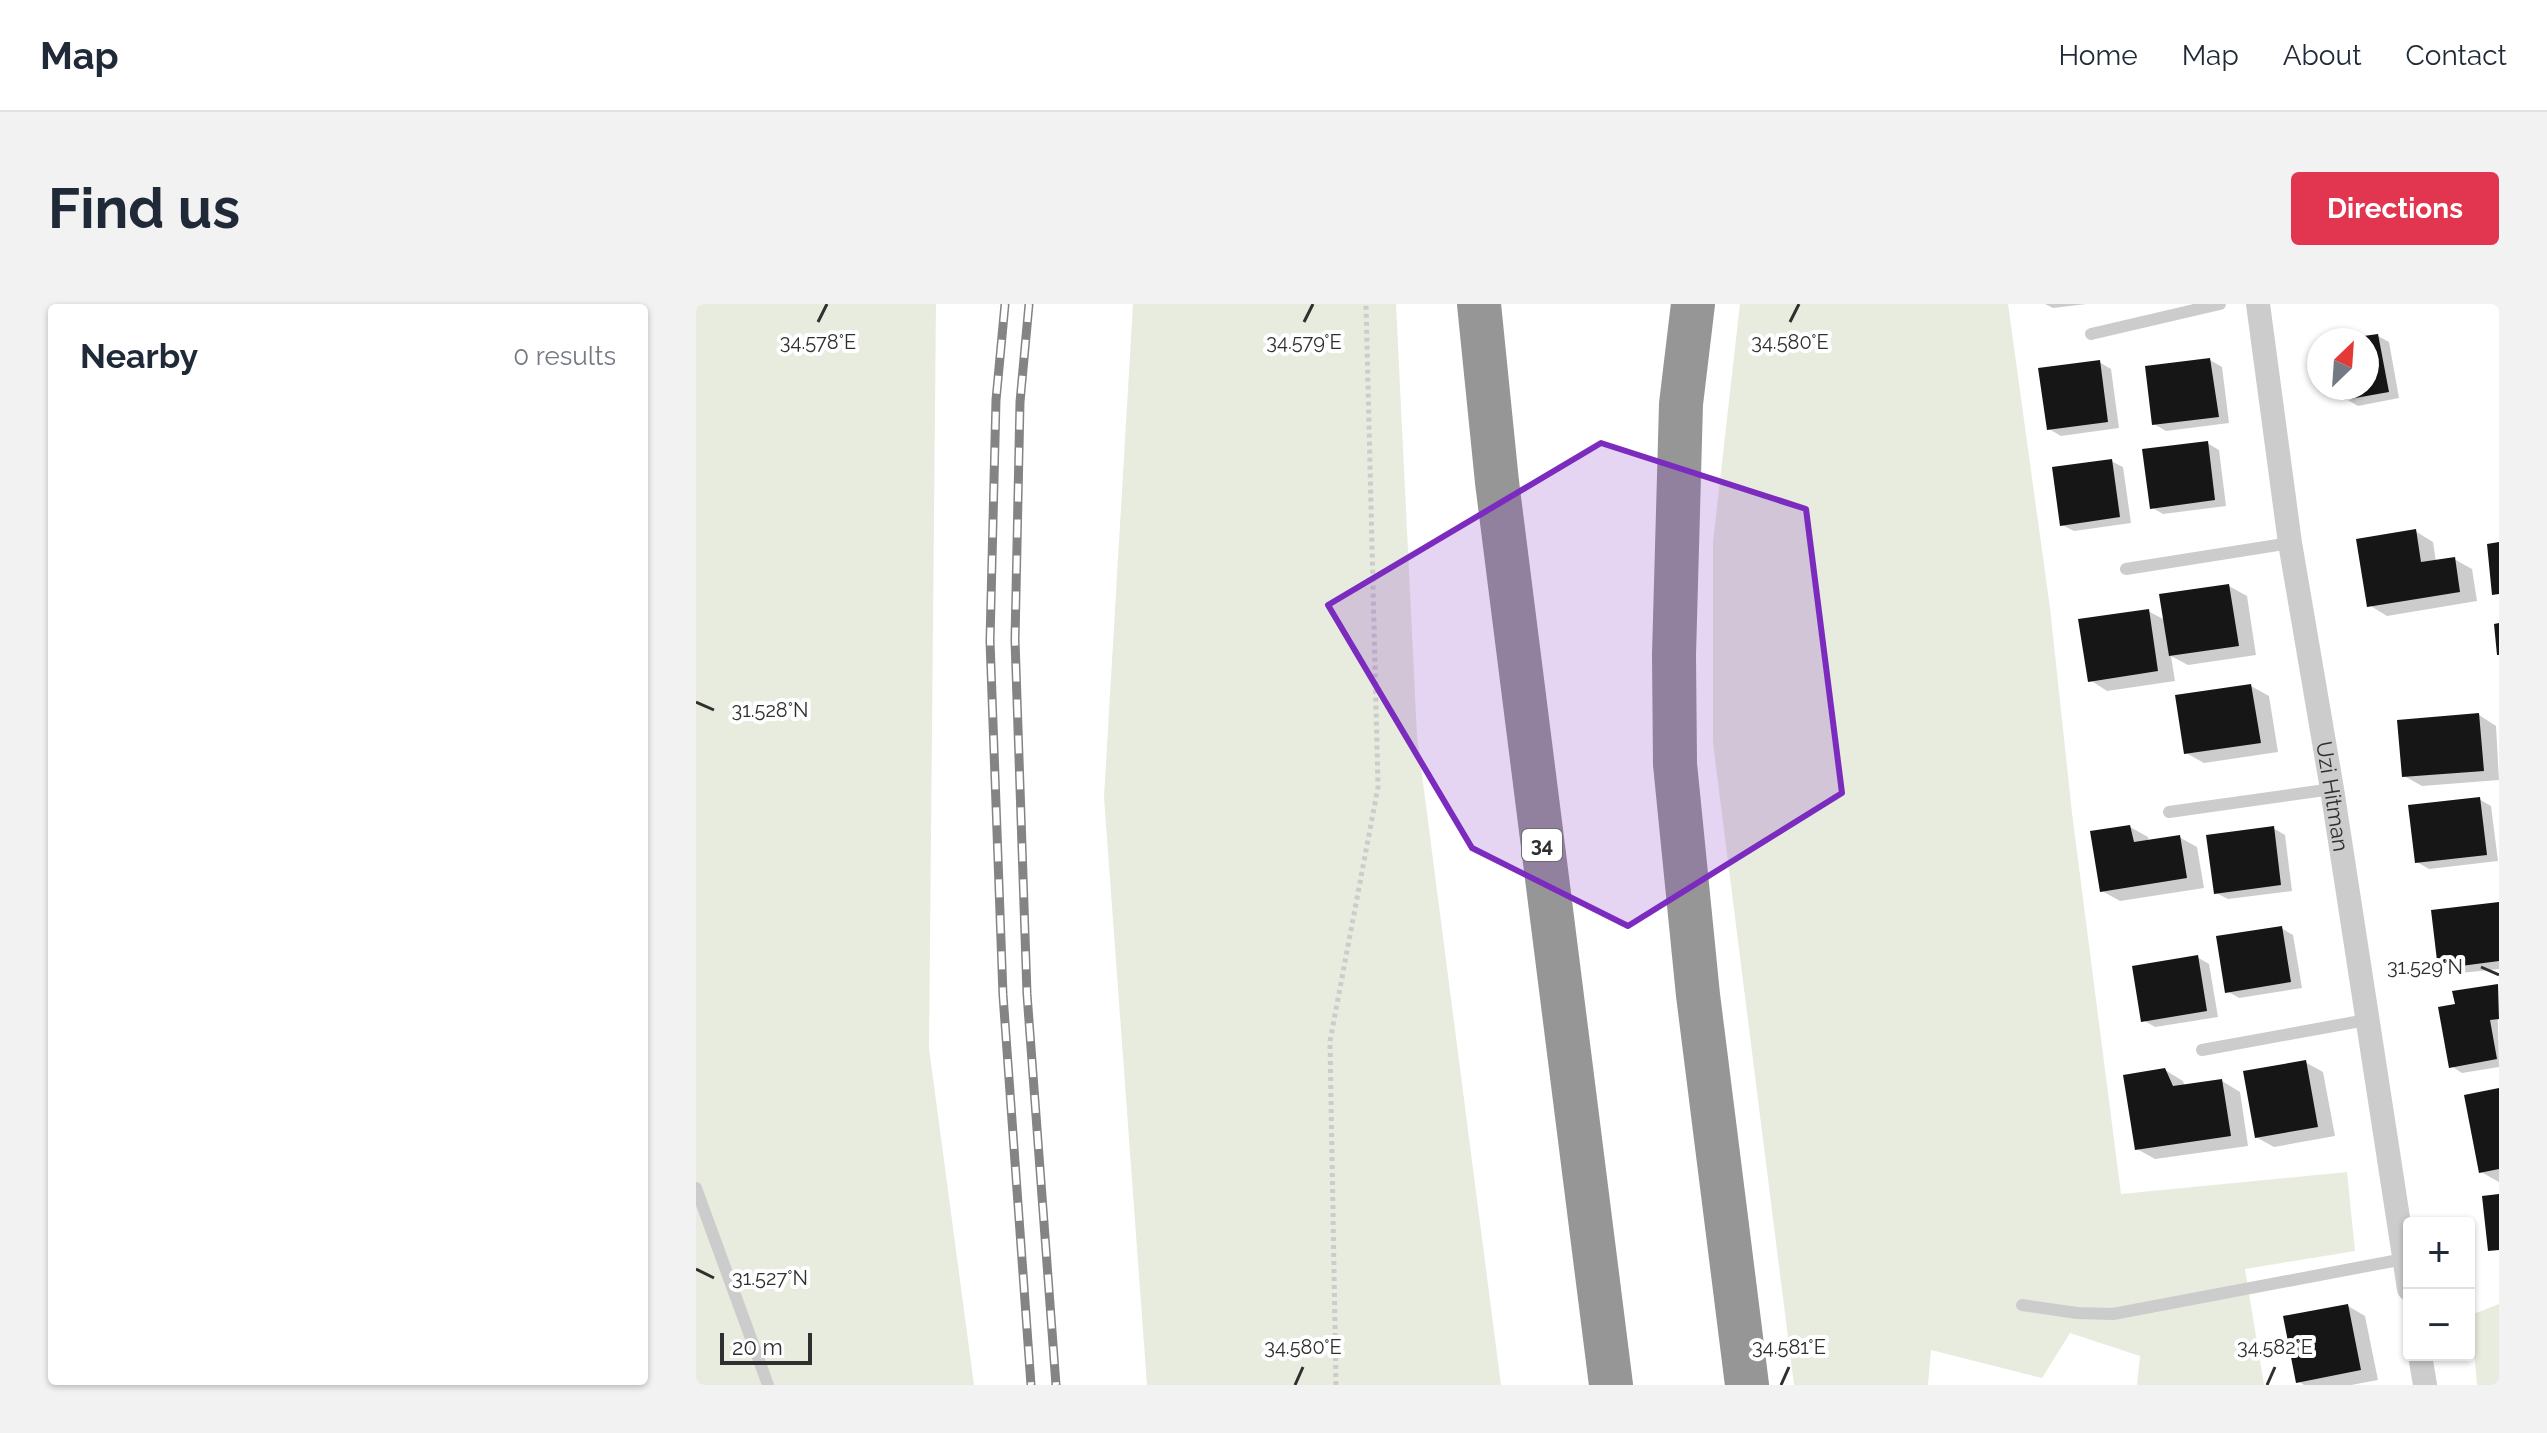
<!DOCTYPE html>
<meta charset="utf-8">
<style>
body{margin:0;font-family:Raleway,sans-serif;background:#f2f2f3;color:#1f2937}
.controls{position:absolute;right:24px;bottom:24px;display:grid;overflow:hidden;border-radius:8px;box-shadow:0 2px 6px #0004}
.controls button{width:72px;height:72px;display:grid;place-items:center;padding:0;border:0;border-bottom:2px solid #e0e1e3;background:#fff;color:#1f2937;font:40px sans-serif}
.compass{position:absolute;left:1611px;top:24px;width:72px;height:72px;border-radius:50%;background:#fff;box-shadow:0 2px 6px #0004;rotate:25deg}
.scale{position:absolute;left:24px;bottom:20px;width:92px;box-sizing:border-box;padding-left:8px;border:4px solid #2f2f2f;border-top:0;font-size:22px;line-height:28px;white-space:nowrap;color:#2f2f2f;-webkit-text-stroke:6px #fff;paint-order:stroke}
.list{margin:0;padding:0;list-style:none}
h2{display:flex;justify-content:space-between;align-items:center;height:104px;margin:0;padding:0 32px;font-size:34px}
h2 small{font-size:26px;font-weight:400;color:#747a83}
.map{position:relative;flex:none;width:1803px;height:1081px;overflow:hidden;border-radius:8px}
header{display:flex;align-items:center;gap:48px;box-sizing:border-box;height:112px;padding:0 40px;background:#fff;border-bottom:2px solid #e0e1e3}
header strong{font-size:38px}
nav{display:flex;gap:44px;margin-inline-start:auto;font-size:28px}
.intro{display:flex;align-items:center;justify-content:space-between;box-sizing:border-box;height:192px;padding:0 48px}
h1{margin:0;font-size:56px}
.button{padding:20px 36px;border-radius:8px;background:#e23650;color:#fff;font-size:28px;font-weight:700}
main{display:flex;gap:48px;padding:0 48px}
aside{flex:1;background:#fff;border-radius:8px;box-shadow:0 2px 6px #0004}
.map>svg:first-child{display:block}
</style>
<header>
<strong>Map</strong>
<nav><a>Home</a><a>Map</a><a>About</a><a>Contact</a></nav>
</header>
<div class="intro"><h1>Find us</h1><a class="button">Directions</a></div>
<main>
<aside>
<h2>Nearby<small>0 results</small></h2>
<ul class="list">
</ul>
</aside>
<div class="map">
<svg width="1803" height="1081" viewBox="0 0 1803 1081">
<rect width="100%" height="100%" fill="#fff"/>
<path fill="#e7ecde" d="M0,0H240L233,744L278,1081H0Z
M437,0H700L721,432L805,1081H451L408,493Z
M1044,0H1312L1354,304L1376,509L1425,890L1651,868L1659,947L1549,965L1568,1081H1441L1444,1052L1374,1029L1346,1074L1235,1046L1232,1081H1098L1017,439V238Z
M1803,1000V1081H1781L1775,1011Z"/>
<path fill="#0003" d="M1349,0H1390L1357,4Z
M1682,32L1693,38L1703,94L1662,102L1650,95L1648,84H1671V36H1656Z
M1514,56L1526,63L1533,119L1470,127L1458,120Z
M1403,58L1415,65L1423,124L1365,132L1353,125Z
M1511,139L1523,146L1530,202L1467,210L1455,203Z
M1415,157L1427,163L1435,219L1378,227L1366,221Z
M1719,227L1737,238L1740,258L1758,255L1776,265L1781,297L1691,312L1673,301Z
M1533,282L1551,292L1560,351L1492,361L1475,352L1479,377L1411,387L1394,376L1452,307L1469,316Z
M1555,382L1573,392L1582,448L1508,459L1490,449Z
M1783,411L1800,422L1803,476L1726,482L1708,472Z
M1783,495L1795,502L1802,557L1733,565L1721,558Z
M1434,523L1452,533L1453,538L1483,533L1501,543L1508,584L1424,597L1406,587Z
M1577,524L1589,531L1596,587L1532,595L1520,589Z
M1803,600V665L1755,670L1744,663Z
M1585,624L1597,631L1606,684L1543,694L1531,687Z
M1501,653L1513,660L1522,713L1459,723L1447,716Z
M1801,682L1803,763L1766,769L1755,762L1761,702Z
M1609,758L1627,768L1639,832L1578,843L1560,833Z
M1469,766L1487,777L1489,783L1526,777L1544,788L1552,842L1459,855L1441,845Z
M1803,786V878L1785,868Z
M1652,1002L1669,1012L1682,1076L1655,1081H1608L1602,1077Z"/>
<path fill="#161616" d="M1682,30L1693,88L1648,96L1646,84H1671V36L1653,34Z
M1514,54L1523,113L1456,121L1449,62Z
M1404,56L1412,118L1351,126L1342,64Z
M1512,137L1519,196L1454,205L1446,145Z
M1416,155L1424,213L1364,222L1356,163Z
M1720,225L1725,258L1759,253L1764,288L1671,303L1660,235Z
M1803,238V290L1796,291L1791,240Z
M1533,280L1543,342L1473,352L1463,290Z
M1453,305L1462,367L1392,378L1382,315Z
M1803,319V351H1801L1798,320Z
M1555,380L1565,439L1488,450L1479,391Z
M1783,409L1788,467L1706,473L1701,416Z
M1784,493L1791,551L1719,559L1712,501Z
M1434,521L1438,538L1484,531L1491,574L1404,588L1394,527Z
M1578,522L1585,581L1518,590L1510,531Z
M1803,598V657L1742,665L1735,606Z
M1586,622L1595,678L1529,689L1520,632Z
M1502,651L1511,707L1445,718L1436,662Z
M1802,680L1803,715L1794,716L1801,755L1753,764L1742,703L1759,700L1756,687Z
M1610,756L1622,823L1559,834L1547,767Z
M1469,764L1477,782L1526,775L1535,832L1439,846L1427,771Z
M1803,784V865L1783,869L1768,791Z
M1803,890V946L1792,947L1786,892Z
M1652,1000L1665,1066L1600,1079L1587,1012Z"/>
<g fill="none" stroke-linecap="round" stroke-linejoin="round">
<path stroke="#ccc" stroke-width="5" stroke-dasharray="4 4" stroke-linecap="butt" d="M640,1081L634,737L682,483L670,0"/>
<path stroke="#ccc" stroke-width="12" d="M1395,30L1524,0
M1430,265L1594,239
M1473,508L1636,485
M1506,746L1670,716
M0,884L72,1081
M1326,1001L1381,1009L1417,1010L1708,955"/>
<g stroke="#ccc" stroke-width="24">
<path id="s1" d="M1562,0L1594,239L1636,485L1713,985"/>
<path d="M1724,1051L1729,1081"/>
</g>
<path stroke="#969696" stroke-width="44" d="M783,0L801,178L915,1081
M997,0L985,100L978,351L979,460L1002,691L1051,1081"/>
<g stroke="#848484" stroke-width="9">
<path id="rail" d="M309,0L300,96L294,337L307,691L335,1081
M333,0L324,98L319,336L331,690L360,1081"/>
</g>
<use href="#rail" stroke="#fff" stroke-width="6" stroke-dasharray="18" stroke-linecap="butt"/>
</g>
<path fill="#7b2cbf" fill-opacity="0.2" stroke="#7b2cbf" stroke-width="6" stroke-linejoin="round" d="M905,139L1110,205L1146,489L932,622L776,544L632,301Z"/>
<path fill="none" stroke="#2f2f2f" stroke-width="3" d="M122,18L131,0M608,18L617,0M1094,18L1103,0M0,398L18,406M1785,663L1803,671M0,965L18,974M599,1081L607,1063M1085,1081L1093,1063M1571,1081L1579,1063"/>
<g text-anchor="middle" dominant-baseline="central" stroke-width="8" stroke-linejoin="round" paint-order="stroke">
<rect fill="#fff" stroke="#6d6d6d" stroke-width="2" x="826" y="525" width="40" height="32" rx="6"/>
<g font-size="20" font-weight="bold" fill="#2f2f2f">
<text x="846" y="541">34</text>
</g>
<g font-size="22" fill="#2f2f2f" stroke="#fff">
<text stroke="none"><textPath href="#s1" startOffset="498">Uzi Hitman</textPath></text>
</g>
</g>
<g font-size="20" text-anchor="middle" fill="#2f2f2f" stroke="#fff" stroke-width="8" stroke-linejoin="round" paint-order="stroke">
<text x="122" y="45">34.578°E</text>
<text x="608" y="45">34.579°E</text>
<text x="1094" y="45">34.580°E</text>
<text x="74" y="413">31.528°N</text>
<text x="1729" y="670">31.529°N</text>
<text x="74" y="981">31.527°N</text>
<text x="607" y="1050">34.580°E</text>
<text x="1093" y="1050">34.581°E</text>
<text x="1579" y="1050">34.582°E</text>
</g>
</svg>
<div class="controls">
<button>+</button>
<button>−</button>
</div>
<svg class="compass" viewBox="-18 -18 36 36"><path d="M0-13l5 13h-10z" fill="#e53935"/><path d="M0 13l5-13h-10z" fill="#747a83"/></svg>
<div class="scale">20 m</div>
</div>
</main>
